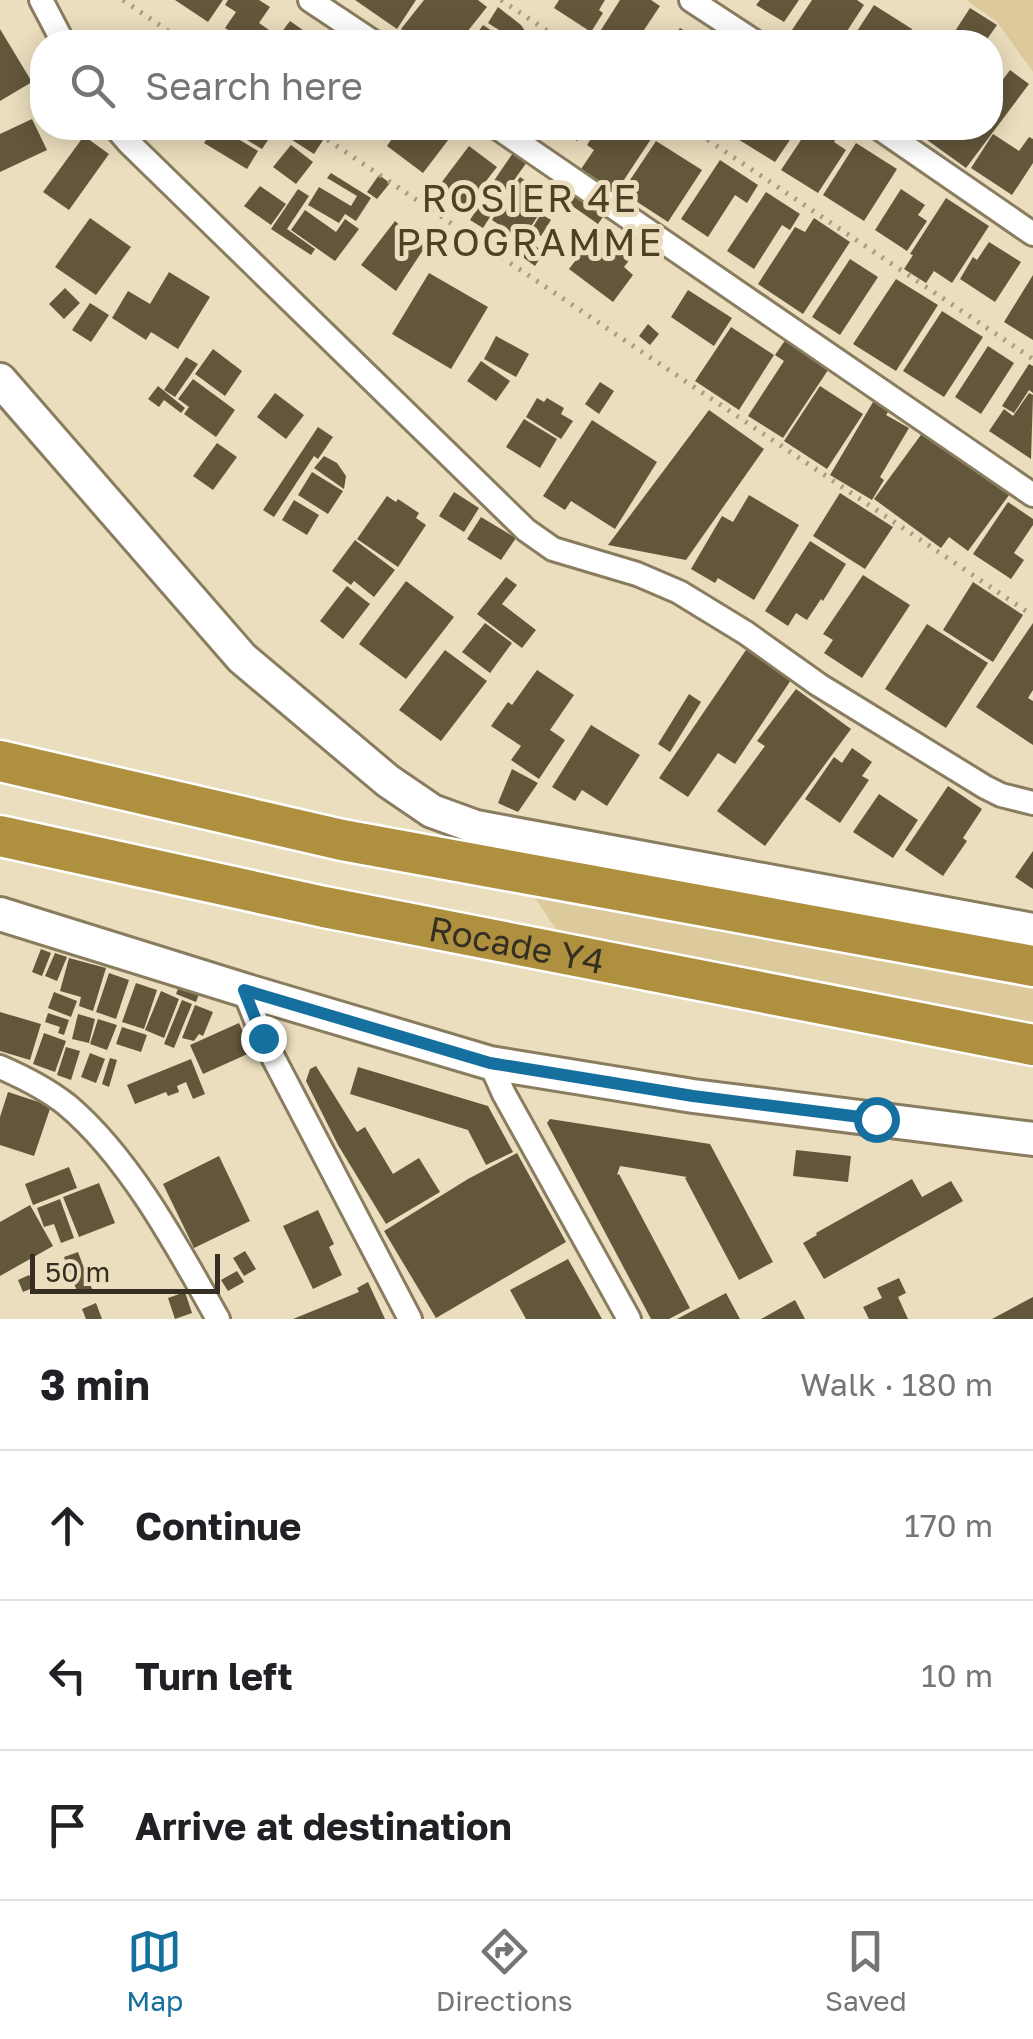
<!DOCTYPE html>
<meta charset="utf-8">
<style>
body{margin:0;font-family:"Golos Text",sans-serif;background:#f6f6f6;color:#202124}
.scale{position:absolute;left:30px;bottom:25px;width:190px;box-sizing:border-box;padding-left:10px;border:5px solid #342f22;border-top:0;font-size:28px;line-height:35px;white-space:nowrap;color:#342f22;-webkit-text-stroke:8px #ebdebe;paint-order:stroke}
.stop{position:absolute;width:30px;height:30px;margin:-22px;border:8px solid #16709f;border-radius:50%;background:#fff}
.stop.end{background:#16709f;border-color:#fff;box-shadow:0 2px 10px #0008}
.list{margin:0;padding:0;list-style:none}
h2{display:flex;justify-content:space-between;align-items:center;height:130px;margin:0;padding:0 40px;font-size:42px}
h2 small{font-size:32px;font-weight:400;color:#757577}
.list li{display:grid;grid-template-columns:65px 1fr auto;gap:30px;align-items:center;box-sizing:border-box;height:150px;padding:0 40px;border-top:2px solid #e0e0e0}
.list b{display:block;font-size:38px;white-space:nowrap}
.list em{font-size:32px;font-style:normal;color:#757577}
.icon{flex:none;width:55px;height:55px;fill:none;stroke:currentColor;stroke-width:2;stroke-linecap:round;stroke-linejoin:round}
.map{position:relative;flex:none;width:1033px;height:1319px;overflow:hidden}
.search{position:absolute;background:#fff;box-shadow:0 5px 25px #0003;left:30px;right:30px;top:30px;height:110px;display:flex;align-items:center;gap:25px;box-sizing:border-box;padding:0 35px;border-radius:40px;color:#757577;font-size:38px}
.sheet{height:580px;background:#fff}
nav{display:flex;justify-content:space-around;align-items:center;box-sizing:border-box;height:140px;border-top:2px solid #e0e0e0;background:#fff;font-size:28px;color:#757577}
nav a{display:grid;justify-items:center;gap:5px}
nav .on{color:#16709f}
.map>svg:first-child{display:block}
</style>
<div class="map">
<svg width="1033" height="1319" viewBox="0 0 1033 1319">
<rect width="100%" height="100%" fill="#ebdebe"/>
<path fill="#ddca9c" d="M966,0H1033V72L997,22Z
M474,808L1033,911V1042L558,932Z"/>
<path fill="#63573b" d="M175,0H223L208,22Z
M228,0H259L270,7L259,23L269,30L260,42H247L225,28L236,12L225,5Z
M355,0H416L397,29Z
M424,0H478L487,7L459,42H439L434,38L430,42H419L401,29Z
M559,0H605L599,10L603,13L591,32L554,8Z
M620,0H651L660,6L636,42L594,41Z
M760,0H799L784,22L756,5Z
M812,0H857L864,5L840,42H812L792,30Z
M874,5L912,29L904,42H850Z
M498,7L521,25L525,31L522,42H518L488,23Z
M970,8L997,25L985,42H948Z
M290,21L320,42H274Z
M483,25L509,42H471Z
M680,28L703,42H670Z
M0,29L32,82L0,101Z
M1010,70L1029,84L966,168L923,137L930,128H990V97Z
M32,119L47,150L0,172V134Z
M214,128H220L258,151L247,169L204,143Z
M227,128H276L262,149Z
M287,128H310L325,137L314,154L289,138L291,133Z
M389,128H451L455,131L423,173L387,146L391,140L384,135Z
M556,128H586L577,141Z
M598,128H633L651,139L616,192L581,169L594,150L587,145Z
M732,128H798L775,162L728,133Z
M809,128H831L840,133L834,142L846,150L818,193L781,170Z
M993,134L1019,151L1029,137L1033,139V163L1012,195L971,168Z
M84,136L109,154L69,210L43,192Z
M656,141L702,170L668,222L622,192Z
M856,143L897,169L864,221L823,195Z
M291,145L313,162L296,184L273,167Z
M469,146L497,167L462,212L435,191Z
M513,153L527,162L504,194L491,185Z
M720,160L758,185L747,203L735,195L708,237L681,219Z
M331,173L371,198L356,221L345,214L339,223L308,205L319,187L351,206L357,196L327,178Z
M379,175L390,183L377,199L367,192Z
M520,177L544,193L534,206L541,211L522,240L492,220Z
M260,186L286,204L271,225L244,206Z
M560,186L571,193L555,216L543,209Z
M298,189L309,196L287,229L315,249L311,255L271,229Z
M901,189L925,205L918,215L927,221L907,251L875,230Z
M489,190L502,198L483,228L470,220Z
M766,192L800,214L790,230L782,225L754,269L727,251Z
M575,194L605,214L598,224L568,203Z
M946,198L989,226L952,283L934,271L926,283L904,269L913,255L910,254Z
M305,210L336,232L345,219L359,229L335,261L291,230Z
M541,214L551,220L541,236L531,230Z
M90,218L131,247L96,295L55,267Z
M814,218L850,242L803,314L758,284L795,227L805,232Z
M395,221L425,247L396,291L361,265Z
M599,230L633,255L624,267L633,275L613,302L569,269Z
M526,240L544,252L535,266L517,253Z
M989,242L1021,262L995,302L960,279L973,257L977,260Z
M850,259L878,277L840,335L812,317Z
M169,272L210,297L178,349L151,332L146,340L112,318L128,291L150,304Z
M429,273L488,307L451,369L392,334Z
M1033,275V340L1004,322Z
M896,279L938,305L896,371L853,344Z
M65,288L80,303L64,319L49,304Z
M688,290L732,318L714,346L671,317Z
M90,303L109,315L91,342L72,330Z
M942,311L983,337L944,397L903,371Z
M648,324L659,334L650,345L639,336Z
M731,327L774,355L739,410L695,381Z
M496,336L529,354L516,377L484,359Z
M786,339L830,367L783,438L748,416L784,361L775,355Z
M988,346L1014,363L981,414L955,397Z
M213,349L242,371L225,396L195,374Z
M186,357L198,364L175,397L164,390Z
M481,361L510,381L496,401L467,381Z
M1029,364L1033,366V393L1029,390L1014,413L1002,406Z
M193,379L235,410L216,437L184,414L189,407L178,399Z
M600,382L614,391L599,414L585,404Z
M158,386L185,408L181,413L164,400L159,407L148,399Z
M820,386L863,414L827,469L784,441Z
M275,393L304,415L286,439L257,417Z
M1029,393L1033,395L1031,459L989,431L1004,409L1013,416Z
M876,397L892,406L886,415L909,428L880,477L884,480L872,500L830,475Z
M537,398L544,402L547,398L564,408L561,414L573,421L561,439L526,417Z
M709,410L764,449L686,560L608,545Z
M524,419L557,439L540,468L506,447Z
M592,420L657,462L615,529L571,501L565,510L543,496Z
M318,427L333,437L318,459L314,456L274,517L263,510Z
M926,428L1012,491L968,551L949,537L941,548L874,499Z
M217,443L237,457L213,490L193,476Z
M324,456L337,463L346,476L344,489L314,468Z
M312,472L343,491L328,514L298,495Z
M454,492L479,508L464,532L439,516Z
M840,493L893,527L865,569L813,536Z
M749,495L799,525L754,600L718,578L715,583L691,569L722,516L733,522Z
M387,496L396,502L398,499L419,513L416,518L426,525L398,567L357,539Z
M294,500L319,515L307,535L282,520Z
M1008,502L1033,519V525L1014,553L1024,560L1011,579L973,554Z
M481,517L516,538L501,560L467,539Z
M355,540L395,570L374,597L354,581L351,585L332,571Z
M810,541L846,564L823,601L821,599L807,620L796,613L788,626L765,611Z
M863,575L910,605L862,678L824,653L833,640L823,634Z
M506,577L517,585L502,604L536,630L522,648L477,614Z
M406,581L454,617L406,679L359,644Z
M973,582L1023,615L993,662L943,630Z
M347,586L370,604L343,639L320,621Z
M485,623L512,643L490,673L462,652Z
M1033,623V690L1028,698L1033,701V745L976,707Z
M927,624L988,663L946,728L885,689Z
M748,647L793,677L735,764L718,753L688,797L659,778Z
M445,650L487,681L441,741L399,710Z
M537,670L574,695L550,730L565,740L539,779L511,760L521,746L491,726L508,702L512,705Z
M796,689L851,729L765,846L717,811L765,746L757,741Z
M689,694L701,702L670,752L658,744Z
M591,725L640,755L607,806L582,790L575,801L552,787Z
M852,748L872,762L862,776L869,780L840,823L805,799L834,757L842,763Z
M512,769L538,783L518,812L498,803Z
M948,786L982,809L963,838L967,841L943,876L905,850Z
M879,794L918,820L893,858L853,832Z
M1033,851V889L1015,877Z
M41,949L51,953L42,976L32,972Z
M55,953L67,957L57,981L45,976Z
M69,958L106,968L93,1011L79,1006L81,997L60,991Z
M109,973L129,980L116,1019L96,1012Z
M136,983L157,990L144,1029L122,1022Z
M179,986L199,994L196,1002L176,994Z
M161,991L179,999L164,1038L145,1030Z
M54,992L77,1001L71,1017L48,1008Z
M182,1000L192,1004L174,1048L164,1044Z
M195,1005L213,1012L203,1036L199,1034L194,1041L182,1038Z
M0,1012L41,1024L30,1060L0,1051Z
M48,1013L69,1020L64,1035L58,1033L60,1027L45,1022Z
M78,1014L95,1019L89,1043L72,1039Z
M98,1019L117,1025L107,1050L90,1044Z
M239,1023L252,1052L203,1074L190,1045Z
M122,1027L147,1035L141,1052L116,1044Z
M44,1033L66,1041L55,1072L33,1064Z
M66,1047L80,1051L71,1080L57,1075Z
M90,1053L105,1059L96,1083L81,1077Z
M110,1058L117,1060L109,1087L102,1084Z
M191,1059L205,1094L193,1099L186,1082L177,1086L179,1092L168,1096L166,1092L135,1104L127,1085Z
M316,1066L357,1132L365,1127L393,1174L419,1158L440,1192L386,1224L338,1145L306,1081L310,1069Z
M358,1067L488,1106L513,1152L486,1165L468,1130L350,1094Z
M8,1092L51,1106L34,1156L0,1145V1117Z
M550,1119L710,1144L773,1262L739,1280L685,1178L687,1177L620,1166L617,1175L619,1174L690,1308L669,1319H651L547,1123Z
M796,1150L851,1156L848,1182L793,1176Z
M517,1153L566,1242L436,1318L384,1231L468,1179Z
M219,1156L250,1221L194,1248L163,1184Z
M69,1167L77,1188L33,1205L25,1184Z
M912,1179L922,1197L951,1181L963,1201L824,1279L803,1243L817,1235L816,1233Z
M99,1183L115,1223L79,1237L63,1197Z
M60,1199L74,1238L61,1243L54,1224L44,1227L37,1208Z
M30,1205L53,1246L0,1276V1222Z
M318,1210L334,1244L329,1247L342,1275L313,1289L283,1226Z
M245,1251L256,1269L244,1276L233,1258Z
M78,1252L92,1289L78,1294L64,1257Z
M568,1259L602,1319H526L510,1290Z
M237,1271L244,1282L228,1291L221,1280Z
M29,1275L35,1287L23,1292L18,1280Z
M899,1278L906,1293L898,1297L908,1319H869L863,1307L882,1298L877,1288Z
M368,1282L385,1319H293L359,1292L357,1288Z
M185,1292L192,1313L175,1319L168,1298Z
M726,1293L740,1319H677Z
M1033,1297V1319H992Z
M795,1300L805,1319H761Z
M96,1303L102,1319H86L82,1309Z"/>
<g fill="none" stroke-linecap="round" stroke-linejoin="round">
<g stroke="#897c5f" stroke-width="28">
<path id="street" d="M41,0L63,42
M310,0L373,42
M691,0L755,42
M116,128L129,143L526,530L553,549L637,574L679,592L746,633L819,685L985,787L1001,795L1033,803
M498,128L1033,495
M879,128L1033,234
M244,990L263,1038L410,1319
M490,1063L504,1094L629,1319
M0,1067C23,1077 47,1089 67,1105C130,1158 178,1248 218,1319"/>
</g>
<g stroke="#897c5f" stroke-width="38">
<path id="secondary" d="M0,380L242,658L388,781L432,811L476,827L1033,930
M0,914L244,990L490,1063L693,1096L1033,1139"/>
</g>
<g stroke="#fff" stroke-width="45">
<g id="highway">
<path d="M0,761L342,840L1033,966"/>
<path id="s1" d="M0,836L324,907L1033,1045"/>
</g>
</g>
<path stroke="#a79d84" stroke-width="5" stroke-dasharray="2.5 8" stroke-linecap="butt" d="M123,0L184,42
M501,0L564,42
M310,128L1029,613
M690,128L1033,359"/>
<use href="#street" stroke="#fff" stroke-width="22"/>
<use href="#secondary" stroke="#fff" stroke-width="32"/>
<use href="#highway" stroke="#af903f" stroke-width="40"/>
</g>
<g fill="none" stroke-linecap="round" stroke-linejoin="round">
<path stroke="#16709f" stroke-width="12" d="M263,1038L244,990L490,1063L693,1096L876,1119"/>
</g>
<g text-anchor="middle" dominant-baseline="central" stroke-width="10" stroke-linejoin="round" paint-order="stroke">
<g font-size="35" fill="#342f22" stroke="#ebdebe">
<text stroke="none"><textPath href="#s1" startOffset="528">Rocade Y4</textPath></text>
</g>
<g font-size="38" letter-spacing="2.5" fill="#4c4125" stroke="#ebdebe">
<text x="530" y="197">ROSIER 4E<tspan x="530" dy="44">PROGRAMME</tspan></text>
</g>
</g>
</svg>
<div class="scale">50 m</div>
<div class="stop" style="left:876px;top:1119px"></div>
<div class="stop end" style="left:263px;top:1038px"></div>
<div class="search"><svg class="icon" aria-label="search" viewBox="0 0 24 24"><circle cx="10" cy="10" r="6"/><path d="M15 15l6 6"/></svg>Search here</div>
</div>
<section class="sheet">
<h2>3 min<small>Walk · 180 m</small></h2>
<ul class="list">
<li><svg class="icon" aria-label="ahead" viewBox="0 0 24 24"><path d="M12 20V5M6 11l6-6 6 6"/></svg><div><b>Continue</b></div><em>170 m</em></li>
<li><svg class="icon" aria-label="left" viewBox="0 0 24 24"><path d="M17 20v-9H6M10 6l-5 5 5 5"/></svg><div><b>Turn left</b></div><em>10 m</em></li>
<li><svg class="icon" aria-label="arrive" viewBox="0 0 24 24"><path d="M6 21V4h12l-3 4 3 4H6"/></svg><div><b>Arrive at destination</b></div></li>
</ul>
</section>
<nav>
<a class="on"><svg class="icon" aria-label="map" viewBox="0 0 24 24"><path d="M3 6l6-2 6 2 6-2v14l-6 2-6-2-6 2zM9 4v14M15 6v14"/></svg>Map</a>
<a><svg class="icon" aria-label="directions" viewBox="0 0 24 24"><path d="M12 3l9 9-9 9-9-9zM9 14v-3h6M13 9l2 2-2 2"/></svg>Directions</a>
<a><svg class="icon" aria-label="saved" viewBox="0 0 24 24"><path d="M7 4h10v16l-5-4-5 4z"/></svg>Saved</a>
</nav>
